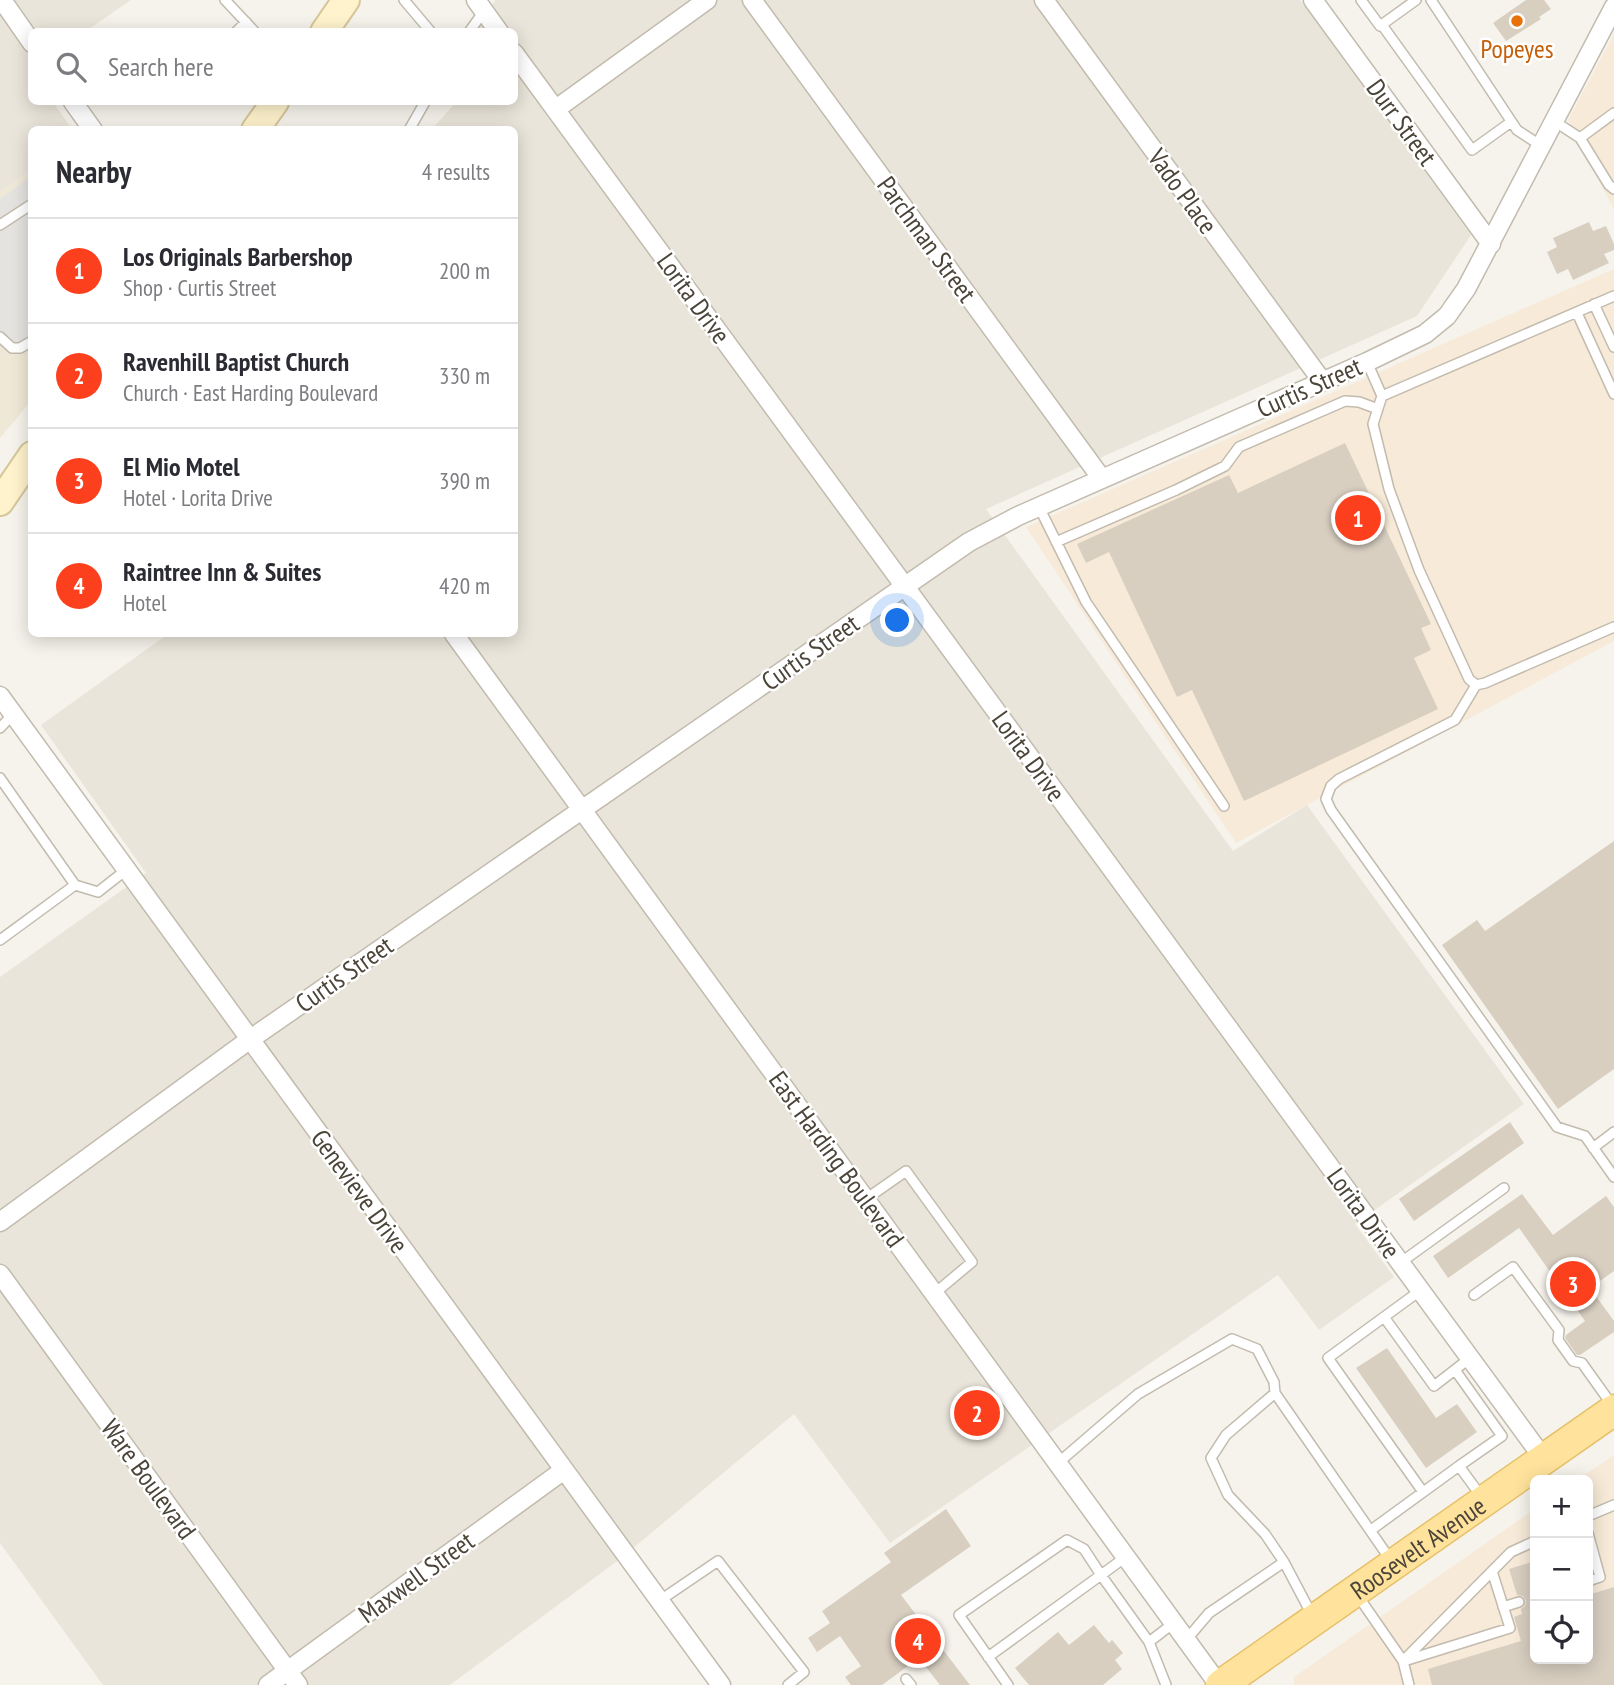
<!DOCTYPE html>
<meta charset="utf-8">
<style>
body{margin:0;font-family:"PT Sans Narrow",sans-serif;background:#f7f7f7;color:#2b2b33}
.controls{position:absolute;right:21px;bottom:21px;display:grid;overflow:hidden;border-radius:10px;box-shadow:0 4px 18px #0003}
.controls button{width:63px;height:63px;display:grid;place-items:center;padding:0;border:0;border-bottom:2px solid #e1e1e2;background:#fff;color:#2b2b33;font:35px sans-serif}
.you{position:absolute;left:898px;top:621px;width:24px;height:24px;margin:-18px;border:5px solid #fff;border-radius:50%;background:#1a73e8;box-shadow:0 0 0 10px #1a73e833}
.badge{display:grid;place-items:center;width:46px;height:46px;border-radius:50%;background:#fc3f1d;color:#fff;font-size:23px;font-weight:700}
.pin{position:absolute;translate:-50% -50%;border:4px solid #fff;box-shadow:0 2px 7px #0006}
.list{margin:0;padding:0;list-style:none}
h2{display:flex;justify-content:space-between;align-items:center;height:91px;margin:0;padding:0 28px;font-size:30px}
h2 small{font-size:23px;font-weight:400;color:#7c7c81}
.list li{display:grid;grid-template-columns:46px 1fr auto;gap:21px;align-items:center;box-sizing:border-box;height:105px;padding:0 28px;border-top:2px solid #e1e1e2}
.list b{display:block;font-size:26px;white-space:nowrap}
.list p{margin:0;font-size:23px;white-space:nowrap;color:#7c7c81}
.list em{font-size:23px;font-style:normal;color:#7c7c81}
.icon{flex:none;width:38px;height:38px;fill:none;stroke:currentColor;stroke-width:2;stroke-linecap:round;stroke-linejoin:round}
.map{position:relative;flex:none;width:1614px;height:1685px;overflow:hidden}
.search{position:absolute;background:#fff;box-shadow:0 4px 18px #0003;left:28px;top:28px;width:490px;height:77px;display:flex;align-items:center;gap:18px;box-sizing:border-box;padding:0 24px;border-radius:10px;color:#7c7c81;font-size:26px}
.panel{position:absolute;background:#fff;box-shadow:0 4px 18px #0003;left:28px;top:126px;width:490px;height:511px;border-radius:10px}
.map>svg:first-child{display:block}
</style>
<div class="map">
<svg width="1614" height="1685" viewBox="0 0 1614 1685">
<rect width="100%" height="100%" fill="#f6f3ec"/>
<path fill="#eae5da" d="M0,0H131L86,31L32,32V102H53L72,129L32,130L31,170L0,192Z
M495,0H1300L1471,235L1417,316L986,509L1233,851L1307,805L1524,1104L1355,1224L1394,1277L1319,1330L1278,1275L890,1543L794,1414L620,1559L450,1685H103L0,1543V977L146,873L41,725L168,634H514V130L432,129L456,102H514V32L476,31Z"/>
<path fill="#f7ead8" d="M1614,34V210L1568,120Z
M1614,269V641L1236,843L1026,527Z
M1614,1455V1685H1294V1677L1535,1509V1659H1588V1480H1577Z"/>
<path fill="#efe8d6" d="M31,170V401L0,438V192Z"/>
<path fill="#e5e3e0" d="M31,176V347L18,353L10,351L0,344V199Z"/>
<path fill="#d8cfc1" d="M1526,0H1544L1551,9L1539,17L1541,19L1506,41L1493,23Z
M1589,222L1593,231L1606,226L1614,244V250L1604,254L1609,263L1573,280L1568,269L1557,274L1547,252L1557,247L1553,238Z
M1345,443L1431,624L1421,628L1431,650L1414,658L1438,709L1244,801L1192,690L1177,697L1109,552L1086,563L1077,544L1229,475L1238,493Z
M1614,841V1069L1558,1109L1442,945L1477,920L1485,931Z
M1510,1122L1524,1143L1414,1221L1399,1199Z
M1522,1194L1553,1235L1606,1196L1614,1207V1271L1590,1288L1614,1321V1332L1580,1355H1577L1565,1338L1566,1335L1585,1321L1519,1228L1448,1278L1433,1256Z
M1387,1348L1436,1418L1457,1404L1477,1432L1426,1468L1356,1368Z
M946,1509L971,1546L901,1595L970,1685H940L919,1658L882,1685H851L845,1677L861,1666L840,1636L817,1652L808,1638L830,1623L822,1611L891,1562L884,1553Z
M1535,1561V1659H1588V1595L1614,1587V1685H1432L1428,1669L1521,1641L1514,1617L1522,1614L1521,1609L1525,1606L1526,1601L1523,1596L1517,1595L1509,1569Z
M1094,1625L1109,1643L1112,1640L1123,1653L1115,1660L1122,1669L1103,1685H1029L1015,1668L1058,1632L1069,1645Z"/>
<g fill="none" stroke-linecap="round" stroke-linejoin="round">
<g stroke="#c2bbae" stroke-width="12">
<path id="service" d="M225,0L255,32
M404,0L431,32
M1361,0L1380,26L1416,0
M1431,0L1517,130L1540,145
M1382,25L1472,150L1511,122
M236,32L246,22
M469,32L484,11
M1554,121L1580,138L1614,113
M409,130L425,102
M1580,138L1609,185L1614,189
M0,225L32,204
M1594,304L1614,347
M1577,313L1614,394
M0,337L12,348H20L32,341
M1367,362L1382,396L1373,424L1389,489L1419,570L1469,679L1476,685L1485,683L1614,627
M1382,396L1614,296
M1039,507L1086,602L1224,806
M1056,542L1176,490L1225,466L1239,447L1345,401L1359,402L1378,409
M1476,685L1455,720L1339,779L1331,786L1326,799L1331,810L1557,1127L1585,1136L1614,1177
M0,728L13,714
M0,778L75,885L0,940
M75,885L98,892L126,870
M1593,1148L1614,1132
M866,1199L906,1171L972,1262L935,1293
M1400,1263L1504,1188
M1421,1290L1384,1317L1434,1386L1470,1358
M1474,1295L1513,1267L1559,1330L1558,1340L1573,1361L1582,1363L1612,1405
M1384,1317L1328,1358L1423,1492
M1455,1370L1502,1436L1459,1466L1481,1496
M1275,1393L1392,1562
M1058,1463L1138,1394L1232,1339L1257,1349L1274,1382L1275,1393L1226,1435L1211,1458L1228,1495L1265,1534L1284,1562L1313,1617
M1588,1516L1614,1505
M1371,1530L1459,1466
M1588,1533L1600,1577L1588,1581
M1358,1596L1403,1661L1409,1685
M659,1601L718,1561L804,1672L788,1685
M1503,1607L1519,1602
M1187,1639L1209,1613L1284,1562
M1149,1642L1175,1622
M988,1657L1101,1575L1149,1642L1166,1685
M1403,1661L1511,1552L1535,1541
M1404,1661L1510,1628L1492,1571
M906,1679L911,1685
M1008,1685L959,1615L1067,1540L1084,1549L1101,1575L1127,1556"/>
</g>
<g stroke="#c2bbae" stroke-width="21">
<path id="minor" d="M2,0L32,43
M476,0L499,32
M752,0L1102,479
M1044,0L1322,381
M1313,0L1491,244
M514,53L1544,1459
M73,102L93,130
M556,109L707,0
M454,634L1219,1685
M0,696L721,1685
M0,1222L249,1040L969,542L1018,516L1367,362L1425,334L1447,316L1466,289L1614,7
M0,1274L298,1685
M268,1685L564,1470"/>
</g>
<g stroke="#d6c79b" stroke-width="30">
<path id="secondary" d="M324,32L346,0
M255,130L275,102
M0,502L32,455"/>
</g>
<g stroke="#e6c16a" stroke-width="33">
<g id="primary">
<path id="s1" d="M1221,1685L1614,1410"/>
</g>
</g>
<use href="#service" stroke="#fff" stroke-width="9"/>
<use href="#minor" stroke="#fff" stroke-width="18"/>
<use href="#secondary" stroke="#fff3cd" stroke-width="26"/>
<use href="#primary" stroke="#ffe39c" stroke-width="30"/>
</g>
<circle fill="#e8710a" stroke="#fff" stroke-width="2.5" cx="1517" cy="21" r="7"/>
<g text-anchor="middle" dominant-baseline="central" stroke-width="5" stroke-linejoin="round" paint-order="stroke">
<g font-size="26" fill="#c56008" stroke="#fff">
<text x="1517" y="48">Popeyes</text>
</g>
<g font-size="26" fill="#4b4439" stroke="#fff">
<text transform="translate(1402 122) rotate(54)">Durr Street</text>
<text transform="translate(1183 191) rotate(54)">Vado Place</text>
<text transform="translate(927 239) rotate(54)">Parchman Street</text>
<text transform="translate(694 298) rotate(54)">Lorita Drive</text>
<text transform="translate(1309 387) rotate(-24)">Curtis Street</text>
<text transform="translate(810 652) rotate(-35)">Curtis Street</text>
<text transform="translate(1029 756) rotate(54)">Lorita Drive</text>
<text transform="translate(344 974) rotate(-35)">Curtis Street</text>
<text transform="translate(837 1159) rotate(54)">East Harding Boulevard</text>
<text transform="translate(360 1191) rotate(54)">Genevieve Drive</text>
<text transform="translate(1364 1213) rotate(54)">Lorita Drive</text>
<text transform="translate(149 1479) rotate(54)">Ware Boulevard</text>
<text stroke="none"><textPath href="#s1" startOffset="240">Roosevelt Avenue</textPath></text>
<text transform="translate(416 1577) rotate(-36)">Maxwell Street</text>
</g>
</g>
</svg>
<div class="controls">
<button>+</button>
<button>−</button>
<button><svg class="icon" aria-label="locate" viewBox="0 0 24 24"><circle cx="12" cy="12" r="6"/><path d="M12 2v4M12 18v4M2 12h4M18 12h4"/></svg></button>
</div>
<div class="you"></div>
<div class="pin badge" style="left:1358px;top:518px">1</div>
<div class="pin badge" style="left:977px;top:1413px">2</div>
<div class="pin badge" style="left:1573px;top:1284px">3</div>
<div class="pin badge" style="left:918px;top:1641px">4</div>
<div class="search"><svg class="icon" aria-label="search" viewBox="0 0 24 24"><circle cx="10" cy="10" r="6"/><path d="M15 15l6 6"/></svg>Search here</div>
<section class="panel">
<h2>Nearby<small>4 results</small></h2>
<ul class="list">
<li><span class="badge">1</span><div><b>Los Originals Barbershop</b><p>Shop · Curtis Street</p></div><em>200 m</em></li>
<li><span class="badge">2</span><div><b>Ravenhill Baptist Church</b><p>Church · East Harding Boulevard</p></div><em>330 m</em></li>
<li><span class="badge">3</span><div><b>El Mio Motel</b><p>Hotel · Lorita Drive</p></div><em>390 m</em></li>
<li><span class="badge">4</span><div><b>Raintree Inn &amp; Suites</b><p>Hotel</p></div><em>420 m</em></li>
</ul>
</section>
</div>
